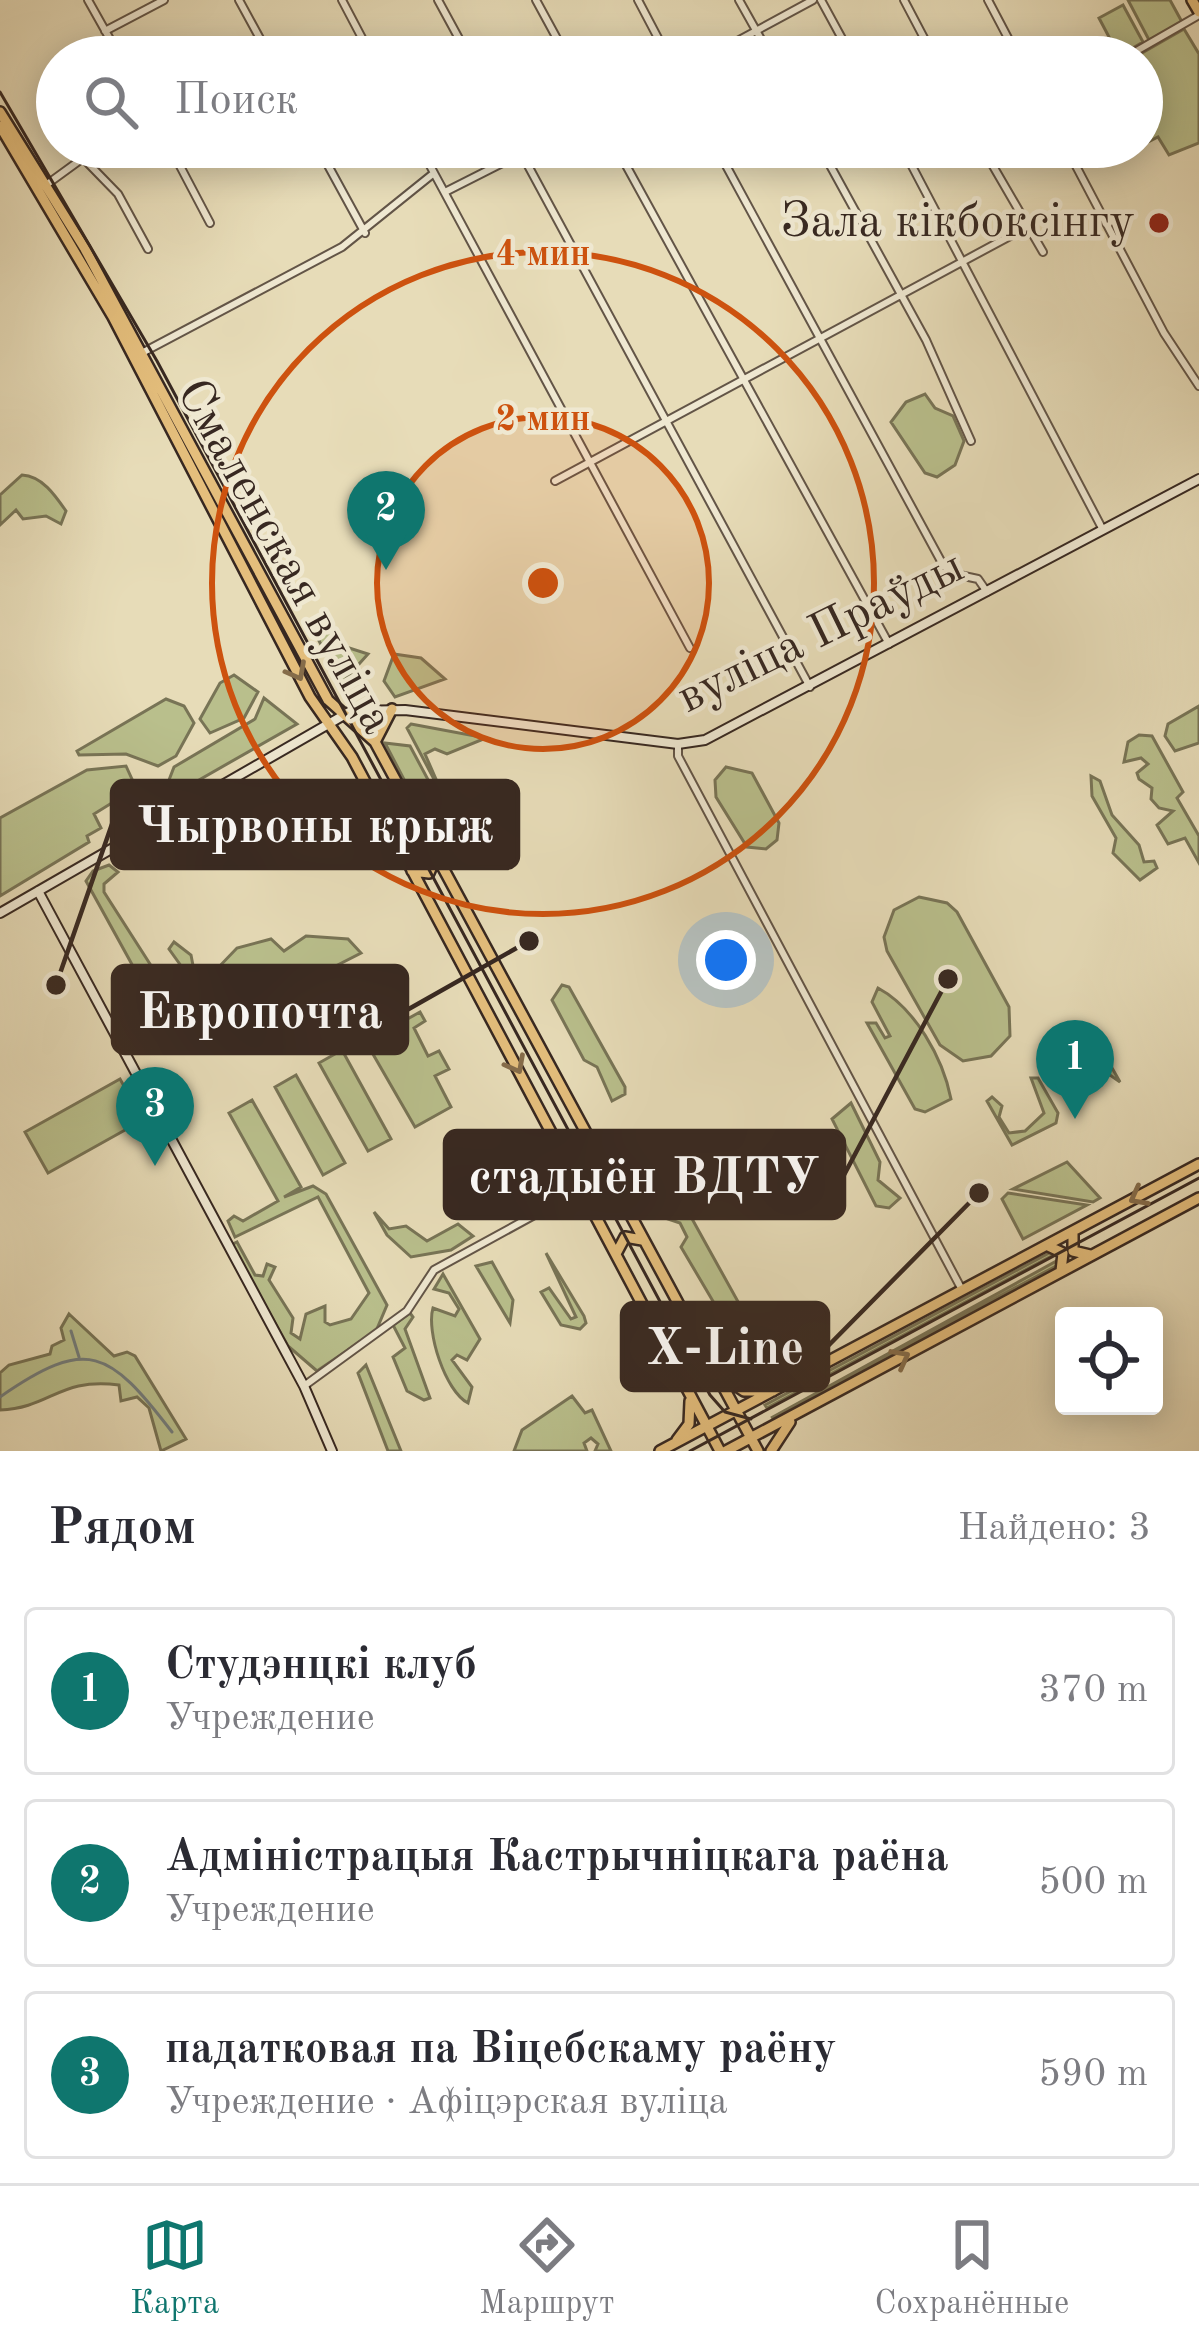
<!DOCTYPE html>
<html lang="ru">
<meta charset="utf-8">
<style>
body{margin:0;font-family:"Old Standard TT",serif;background:#f2f2f3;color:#2b2b33}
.controls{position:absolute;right:36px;bottom:36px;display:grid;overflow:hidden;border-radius:12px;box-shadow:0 6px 30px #0003}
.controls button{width:108px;height:108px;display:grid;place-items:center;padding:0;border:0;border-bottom:3px solid #e1e1e2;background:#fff;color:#2b2b33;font:60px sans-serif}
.you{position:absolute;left:726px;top:960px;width:42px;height:42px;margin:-30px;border:9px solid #fff;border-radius:50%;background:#1a73e8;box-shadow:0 0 0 18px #1a73e833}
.badge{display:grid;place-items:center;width:78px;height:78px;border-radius:50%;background:#0f766e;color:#fff;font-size:39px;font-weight:700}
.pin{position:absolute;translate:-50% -99px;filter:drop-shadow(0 3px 6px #0008)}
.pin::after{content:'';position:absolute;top:63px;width:42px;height:36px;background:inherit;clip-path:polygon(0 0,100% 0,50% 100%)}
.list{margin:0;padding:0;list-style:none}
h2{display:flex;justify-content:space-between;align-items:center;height:156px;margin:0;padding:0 48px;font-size:51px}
h2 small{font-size:39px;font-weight:400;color:#7c7c81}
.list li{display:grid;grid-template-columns:78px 1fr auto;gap:36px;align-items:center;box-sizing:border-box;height:168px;margin:0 24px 24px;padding:0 24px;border:3px solid #e1e1e2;border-radius:12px}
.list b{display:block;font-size:45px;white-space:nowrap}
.list p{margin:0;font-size:39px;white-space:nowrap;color:#7c7c81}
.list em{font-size:39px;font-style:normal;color:#7c7c81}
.icon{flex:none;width:66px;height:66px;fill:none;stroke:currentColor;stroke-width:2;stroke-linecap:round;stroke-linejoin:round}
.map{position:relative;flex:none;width:1199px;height:1451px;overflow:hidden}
.search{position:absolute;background:#fff;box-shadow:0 6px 30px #0003;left:36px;right:36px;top:36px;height:132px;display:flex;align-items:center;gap:30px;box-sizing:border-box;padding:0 42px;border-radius:66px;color:#7c7c81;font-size:45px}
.sheet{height:732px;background:#fff}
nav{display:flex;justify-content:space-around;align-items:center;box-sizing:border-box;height:168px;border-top:3px solid #e1e1e2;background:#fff;font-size:33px;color:#7c7c81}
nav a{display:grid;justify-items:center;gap:6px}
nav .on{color:#0f766e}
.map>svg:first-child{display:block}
</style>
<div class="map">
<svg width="1199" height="1451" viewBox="0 0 1199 1451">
<rect width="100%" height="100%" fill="#e7dcb8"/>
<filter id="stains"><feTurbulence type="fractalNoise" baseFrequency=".00167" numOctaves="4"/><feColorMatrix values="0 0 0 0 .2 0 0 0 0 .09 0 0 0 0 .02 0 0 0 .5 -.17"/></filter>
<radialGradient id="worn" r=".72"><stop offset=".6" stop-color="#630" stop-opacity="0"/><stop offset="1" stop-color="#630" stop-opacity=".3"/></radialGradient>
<path fill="#b9bf8c" stroke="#787456" stroke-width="3" d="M1128,0H1170L1182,22L1149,40Z
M1123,5L1143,42L1119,56L1099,18Z
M1184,29L1199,54V143L1169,155L1158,137L1142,145V57H1135Z
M925,394L935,408L953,416L964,441L955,465L937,477L925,473L891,422L906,402Z
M22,475C42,476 55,495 66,511L61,524L46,516L23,519L16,510L0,525V495Z
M325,618L346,647L368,654L341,684L312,627Z
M394,654L421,658L445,679L395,697L384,681Z
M234,675L258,692L244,718L210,733L200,719L220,683Z
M264,698L297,724L178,792L169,780L174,767L255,719Z
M166,699L184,706L194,723L176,756L158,766L126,754L79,755L77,751Z
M1199,706V743L1175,751L1165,736L1168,724Z
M411,724L486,738L447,754L435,749L425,754L446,802L407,728Z
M1139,735L1152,736L1183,792L1177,798L1199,836V863L1185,838L1168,844L1157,825L1173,811L1159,808L1151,799L1152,788L1139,779L1137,773L1148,764L1141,758L1124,762L1128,742Z
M385,743L410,746L441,804L421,812Z
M126,766L136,788L94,814L101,828L87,836L89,842L0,896V818L87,770Z
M726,767L752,773L779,823L777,840L766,849L747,847L716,797L715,780Z
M1091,776L1100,781L1112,815L1139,845L1144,862L1154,861L1157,868L1140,880L1113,853L1116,838L1092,796Z
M109,865L118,872L104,884V892L157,975L154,984L145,988L86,881L93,871Z
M919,897L947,903L957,912L1009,1007L1010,1036L991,1056L963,1061L940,1045L887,951L884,937L894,910Z
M306,936L348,939L361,953L318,975L277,969C258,982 253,999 231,1009L223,997L226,982L219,975L208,981L209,995L134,1039L127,1036L120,1017L150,994L181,988L189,977L169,949L174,942L191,955L195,976L215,971L237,948L271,939L284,951Z
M562,985L569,987L625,1087V1094L612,1101L597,1067L584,1060L552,1000Z
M878,988C915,1008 943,1058 951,1099L925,1112L915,1109L867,1023H876L885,1038L890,1036L872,1002Z
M420,1012L425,1021L414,1028L428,1056L439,1051L449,1069L435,1076L451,1107L415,1127L366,1042Z
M1088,1037L1095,1038L1120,1082L1110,1075L1088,1078L1080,1086L1068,1078L1070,1057L1060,1060L1059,1051L1072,1043L1084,1046Z
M342,1050L391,1139L368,1151L319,1063Z
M296,1075L345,1163L323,1175L275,1087Z
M1031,1078H1038L1058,1113L1056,1123L1012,1145L987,1101L992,1097L1002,1106L999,1117L1009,1133L1025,1131L1044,1113Z
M120,1079L143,1120L48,1173L25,1132Z
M252,1100L301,1187L284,1197L313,1186L326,1194L387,1305L376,1331L317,1371L288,1346L231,1245L237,1242L255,1275L263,1276L267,1264L275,1267L269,1280L293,1318L291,1333L300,1339L306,1314L325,1306V1322L330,1325L351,1319L369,1293L318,1197L235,1237L228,1221L234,1216L243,1221L278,1201L229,1113Z
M851,1103L880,1162L878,1180L900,1198L889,1208L876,1206L832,1119Z
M660,1161L767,1354L753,1369L681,1247L687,1237L680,1223L665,1218L645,1178L649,1167Z
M1067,1162L1100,1198L1093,1202L1013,1189Z
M1008,1193L1087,1205L1023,1239L1002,1199Z
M374,1212L389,1229L406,1226L427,1241L458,1224L473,1236L451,1250L411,1257L387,1235Z
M1051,1252H1059L767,1408L765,1405Z
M546,1253L584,1316L586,1323L580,1329L561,1325L541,1292L549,1288L571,1319L576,1317Z
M1062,1258L1058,1265L771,1418Z
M492,1262L513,1300L510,1323L476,1266Z
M443,1274L480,1339L467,1360L457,1355L452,1360L472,1387L468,1403C445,1391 426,1331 433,1308L455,1316L459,1309L449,1293L434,1289Z
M410,1313L413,1317L405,1329L430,1398L424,1400L407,1391L393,1357L405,1348L393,1325Z
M69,1314L114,1356L127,1352L135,1356L186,1439L161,1451L149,1408L137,1397L121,1401L119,1385C59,1377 51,1408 0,1410V1373L9,1365L50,1354L52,1346L64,1340L61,1328Z
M366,1365L401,1451H388L358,1373Z
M572,1396L585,1413L592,1410L611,1451H595L598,1444L591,1438L584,1443L587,1451H514L522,1430Z"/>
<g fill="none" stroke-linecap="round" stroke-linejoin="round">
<path stroke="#747e7d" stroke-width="3" d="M71,1331L79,1357
M0,1397C88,1336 109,1350 172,1432"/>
<g stroke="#635547" stroke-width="10">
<path id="street" d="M88,0L120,57
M239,0L270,57
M342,0L372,57
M438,0L469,57
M536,0L567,57
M638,0L668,57
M739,0L771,57
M821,0L852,57
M904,0L934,57
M988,0L1018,57
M105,31L164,0
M708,57L813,0
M1126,57L1199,15
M170,147L210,223
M318,147L365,233
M420,147L690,648
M518,147L810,687
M616,147L889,644
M716,147L942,563L950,573L978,579L987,592
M820,147L926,340L971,441
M902,147L1103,530
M982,147L1043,252
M1066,147L1164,333L1199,386
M46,185L83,158L118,194L148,249
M445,192L534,147
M138,355L342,247L434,173
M555,481L1025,228
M678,744V756L961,1288
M304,1386L407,1311L434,1270L580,1190"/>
</g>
<g stroke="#372821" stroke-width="12">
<path id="secondary" d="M38,891L304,1386L332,1451
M0,913L351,711L405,710L678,744L705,740L1199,479"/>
</g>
<g stroke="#372821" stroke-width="14">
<path id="primary" d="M1192,0L1199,12
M0,112L85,249L328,700L375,742L758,1451
M0,126L113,317L310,697L352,757L720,1451
M375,742L392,709
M412,871L429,873L436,857
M1073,1234V1251L1090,1255
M1048,1246L1063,1253L1061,1271
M617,1252L625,1237L642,1240
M717,1373L744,1391H773
M677,1440L689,1424L690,1401
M660,1451L1199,1164
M726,1451L1199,1198
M771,1451L790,1422"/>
</g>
<use href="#street" stroke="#efe8d1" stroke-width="6"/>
<use href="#secondary" stroke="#efe8d1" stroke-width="8"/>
<use href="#primary" stroke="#e4be7c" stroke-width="9"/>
<path stroke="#372821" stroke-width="3" d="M0,92L157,361L710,1395L725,1412L751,1419
M690,1451L1199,1178"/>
</g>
<defs><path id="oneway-chevron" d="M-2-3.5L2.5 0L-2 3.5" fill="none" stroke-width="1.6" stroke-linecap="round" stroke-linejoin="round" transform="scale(3)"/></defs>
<g stroke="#856c4a">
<use href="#oneway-chevron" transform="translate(297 672) rotate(62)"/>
<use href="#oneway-chevron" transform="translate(516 1065) rotate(62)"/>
<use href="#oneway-chevron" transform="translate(1138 1197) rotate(152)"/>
<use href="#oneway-chevron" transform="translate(901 1358) rotate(-28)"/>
</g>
<circle cx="543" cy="583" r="166" fill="#cd520f" fill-opacity=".12"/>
<g fill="none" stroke="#cd520f" stroke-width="6">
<circle cx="543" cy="583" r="166"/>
<circle cx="543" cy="583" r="331"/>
</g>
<circle fill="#8f2418" stroke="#efe8d1" stroke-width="4.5" cx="1159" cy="223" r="12"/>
<g text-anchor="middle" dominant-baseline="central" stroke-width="9" stroke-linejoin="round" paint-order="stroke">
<g font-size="48" fill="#372821" stroke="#efe8d1" text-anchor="end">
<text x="1135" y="223">Зала кікбоксінгу</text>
</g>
<g font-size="48" fill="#372821" stroke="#efe8d1">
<text transform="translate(284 557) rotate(61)">Смаленская вуліца</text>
<text transform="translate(821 633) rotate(-26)">вуліца Праўды</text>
</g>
</g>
<circle cx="543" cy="583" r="18" fill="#cd520f" stroke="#efe8d1" stroke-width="6"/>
<g font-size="36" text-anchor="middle" font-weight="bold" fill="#cd520f" stroke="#efe8d1" stroke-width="9" stroke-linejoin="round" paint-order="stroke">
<text x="543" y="265">4 мин</text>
<text x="543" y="430">2 мин</text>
</g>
<path fill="none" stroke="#372821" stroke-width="4.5" d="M56 985L112 824M529 941L407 1010M948 979L844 1175M979 1193L828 1346"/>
<g fill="#372821" stroke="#efe8d1" stroke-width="4.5">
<circle cx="56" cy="985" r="12"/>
<circle cx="529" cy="941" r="12"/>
<circle cx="948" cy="979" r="12"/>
<circle cx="979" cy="1193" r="12"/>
</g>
<g fill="#372821" stroke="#372821" stroke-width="4.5">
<rect x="112" y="781" width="406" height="87" rx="12"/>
<rect x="113" y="966" width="294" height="87" rx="12"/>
<rect x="445" y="1131" width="399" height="87" rx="12"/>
<rect x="622" y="1303" width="206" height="87" rx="12"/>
</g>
<g font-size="51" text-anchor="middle" font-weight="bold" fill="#fff">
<text x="315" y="842">Чырвоны крыж</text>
<text x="260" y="1028">Европочта</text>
<text x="644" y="1193">стадыён ВДТУ</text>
<text x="725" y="1364">X-Line</text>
</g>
<rect width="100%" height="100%" filter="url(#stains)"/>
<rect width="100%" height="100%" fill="url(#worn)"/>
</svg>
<div class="controls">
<button><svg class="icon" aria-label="locate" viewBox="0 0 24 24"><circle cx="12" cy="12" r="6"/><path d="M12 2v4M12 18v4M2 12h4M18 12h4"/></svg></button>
</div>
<div class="you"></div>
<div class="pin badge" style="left:1075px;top:1119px">1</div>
<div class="pin badge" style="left:386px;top:570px">2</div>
<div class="pin badge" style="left:155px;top:1166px">3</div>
<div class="search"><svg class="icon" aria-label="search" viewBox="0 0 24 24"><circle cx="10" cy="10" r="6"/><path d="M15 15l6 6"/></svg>Поиск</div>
</div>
<section class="sheet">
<h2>Рядом<small>Найдено: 3</small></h2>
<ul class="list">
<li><span class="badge">1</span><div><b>Студэнцкі клуб</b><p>Учреждение</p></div><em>370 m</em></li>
<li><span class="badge">2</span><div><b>Адміністрацыя Кастрычніцкага раёна</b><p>Учреждение</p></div><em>500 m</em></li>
<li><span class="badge">3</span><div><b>падатковая па Віцебскаму раёну</b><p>Учреждение · Афіцэрская вуліца</p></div><em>590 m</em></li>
</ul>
</section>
<nav>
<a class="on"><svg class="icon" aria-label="map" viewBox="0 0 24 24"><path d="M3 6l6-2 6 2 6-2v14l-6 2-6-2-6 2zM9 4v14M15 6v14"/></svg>Карта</a>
<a><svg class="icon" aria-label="directions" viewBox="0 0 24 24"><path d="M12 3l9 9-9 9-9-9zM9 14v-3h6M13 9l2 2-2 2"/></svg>Маршрут</a>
<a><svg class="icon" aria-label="saved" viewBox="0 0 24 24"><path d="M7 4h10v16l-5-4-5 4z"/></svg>Сохранённые</a>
</nav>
